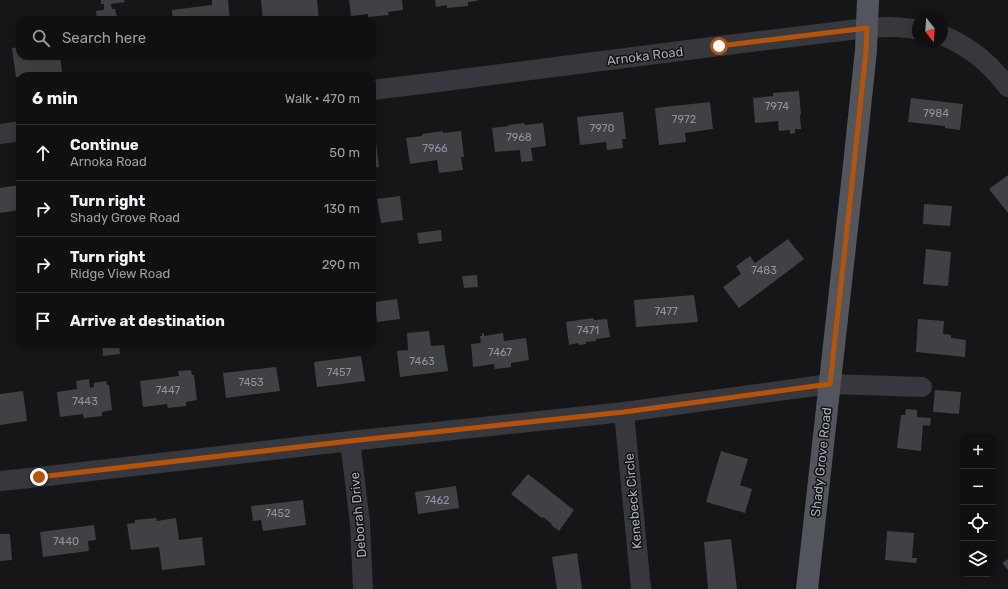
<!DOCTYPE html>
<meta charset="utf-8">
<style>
body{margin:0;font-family:Rubik,sans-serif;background:#19191b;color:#f1f3f6}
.controls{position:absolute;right:12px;bottom:12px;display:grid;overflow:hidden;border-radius:8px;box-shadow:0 2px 10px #0003}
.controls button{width:36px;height:36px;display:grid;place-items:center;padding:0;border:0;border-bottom:1px solid #303032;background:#101012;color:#f1f3f6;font:20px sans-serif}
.compass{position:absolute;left:912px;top:12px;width:36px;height:36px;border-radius:50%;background:#101012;box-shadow:0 2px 10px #0003;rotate:163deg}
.stop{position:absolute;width:12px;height:12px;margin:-9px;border:3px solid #b45309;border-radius:50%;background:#fff}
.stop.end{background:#b45309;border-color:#fff;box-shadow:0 1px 4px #0008}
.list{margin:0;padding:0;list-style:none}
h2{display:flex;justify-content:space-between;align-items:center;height:52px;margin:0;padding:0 16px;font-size:17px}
h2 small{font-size:13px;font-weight:400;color:#9c9d9f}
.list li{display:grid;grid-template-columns:26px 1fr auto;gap:12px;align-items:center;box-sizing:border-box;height:56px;padding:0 16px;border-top:1px solid #303032}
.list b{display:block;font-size:15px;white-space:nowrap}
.list p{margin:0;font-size:13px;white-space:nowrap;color:#9c9d9f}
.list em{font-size:13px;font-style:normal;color:#9c9d9f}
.icon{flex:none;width:22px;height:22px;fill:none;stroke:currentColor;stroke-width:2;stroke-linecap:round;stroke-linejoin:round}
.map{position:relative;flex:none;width:1008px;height:589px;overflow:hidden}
.search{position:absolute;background:#101012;box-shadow:0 2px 10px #0003;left:16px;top:16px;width:360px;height:44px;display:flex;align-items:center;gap:10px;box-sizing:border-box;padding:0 14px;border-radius:12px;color:#9c9d9f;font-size:15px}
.panel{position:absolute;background:#101012;box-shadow:0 2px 10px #0003;left:16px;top:72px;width:360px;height:276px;border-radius:12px}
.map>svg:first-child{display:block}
</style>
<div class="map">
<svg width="1008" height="589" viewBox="0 0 1008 589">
<rect width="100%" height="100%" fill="#161618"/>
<path fill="#404145" d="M101,0H124L125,2L111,4L112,9H115L117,17H119V20H97L96,11L104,10V4H101Z
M212,0H228L230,20H173L172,10L212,5Z
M261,0H317L319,20H263Z
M349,0H402L403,10L388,12L389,15L368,17V14L351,16Z
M435,0H477V1L468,2V6L447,8V5L436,7Z
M20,47V56H60L62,72L20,76V77H16L12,48Z
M100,56H131V57L111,60V57L100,59Z
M799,91L801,115H800L801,129H795V133L790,134V130L779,131L778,121L755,123L753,98L773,96V93Z
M911,98L963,104L960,130L945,128V126L908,122Z
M710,102L713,129L685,133L686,142L659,145L655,108Z
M623,112L626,139H622L623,148L607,150L606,142L580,145L577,117Z
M524,123L525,125L543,123L546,146L531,148L533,161L521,162L520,150L495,152L492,128L509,126L508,125Z
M443,131V133L461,131L464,157H461L463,170L439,173L437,160L410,164L406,138L422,136V134Z
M376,142L379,167L372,168V143Z
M1008,175V213L989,189Z
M20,185V210L0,213V188Z
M400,196L403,220L381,223L377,199Z
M924,204L952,206L950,226L923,224Z
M441,230L442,241L419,244L417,233Z
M788,239L804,259L739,308L723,287L741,274L736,266L750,256L755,263Z
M926,249L951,252L948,286L923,284Z
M477,275L478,287L464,288L462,276Z
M694,295L698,322L636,327L634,300Z
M397,299L400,319L377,322L375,302Z
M593,318L594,320L607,319L610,337L596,339V341L586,342V344L579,345L578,343L569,345L566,322Z
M918,319L944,321L943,334L951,335V338L966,340L965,357L916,352Z
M429,331L431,346L444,345L448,371L400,377L397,351L408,350L407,333Z
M482,333H484V336L503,333L504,341L526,338L529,360L511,363V367L495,369L494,364L473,367L471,344L481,343L480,336H482Z
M102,344H119L120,354L103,356Z
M361,356L365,381L317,387L314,362Z
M276,367L280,391L226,398L223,373Z
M191,370L192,375H194L197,400L186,402V406L168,408L167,404L143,407L140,381L179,376L178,371Z
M89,379L90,388L94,387V383L106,381L107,385H109L112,410L102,412V416L84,418L83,414L60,417L57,392L77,389L76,381Z
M935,390L961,392L959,414L933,412Z
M23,391L27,421L0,425V394Z
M906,409L917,410V417L931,418L930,426L923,425L921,451L897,448L901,415H905Z
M721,451L748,459L740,485L752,489L745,513L706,502Z
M528,474L574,510L559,531L551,525L552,524L543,517L542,518L511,494Z
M456,486L459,508L418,514L415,492Z
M303,500L306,525L263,531L261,520L253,521L251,506Z
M156,518L157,521L176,518L179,540L202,537L205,565L162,570L159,547L131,550L127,524L135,523V520Z
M94,525L96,540L88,541L89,551L43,557L40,532Z
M887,531L914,533L912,558H917L916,563L885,560Z
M0,534H10L12,560L0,561Z
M731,539L737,589H708L704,542Z
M577,553L582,589H557L552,557Z
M1008,559V570L1002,563Z"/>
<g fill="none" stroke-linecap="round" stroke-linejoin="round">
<path stroke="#37383d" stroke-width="20" d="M942,35C972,48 988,62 1008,87
M372,90L438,82L719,46L867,28C884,27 901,26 918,30
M0,134L20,131
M624,412L641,589
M350,441L360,523L363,589
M0,481L39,477L350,441L624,412L830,384L922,387"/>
<path stroke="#53555c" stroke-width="22" d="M807,589L854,165L866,50L868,0"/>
</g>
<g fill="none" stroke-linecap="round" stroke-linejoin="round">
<path stroke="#b45309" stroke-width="5" d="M39,477L350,441L624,412L830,384L854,165L866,50L867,28L719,46"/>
</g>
<g text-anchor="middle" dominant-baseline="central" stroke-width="3" stroke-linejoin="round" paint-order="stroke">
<g font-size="11" fill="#8e929b">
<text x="777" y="106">7974</text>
<text x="936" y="113">7984</text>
<text x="684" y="119">7972</text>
<text x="602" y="128">7970</text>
<text x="519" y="137">7968</text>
<text x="435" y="148">7966</text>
<text x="764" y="270">7483</text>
<text x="666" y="311">7477</text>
<text x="588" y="330">7471</text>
<text x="500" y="352">7467</text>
<text x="422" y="361">7463</text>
<text x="339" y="372">7457</text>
<text x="251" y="382">7453</text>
<text x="168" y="390">7447</text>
<text x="85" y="401">7443</text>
<text x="437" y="500">7462</text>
<text x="278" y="513">7452</text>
<text x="66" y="541">7440</text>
</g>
<g font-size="13" fill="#a8adb8" stroke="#111113">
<text transform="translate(645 56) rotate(-7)">Arnoka Road</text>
<text transform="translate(821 462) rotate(-84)">Shady Grove Road</text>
<text transform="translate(633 501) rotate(-95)">Kenebeck Circle</text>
<text transform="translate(358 515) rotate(-95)">Deborah Drive</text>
</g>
</g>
</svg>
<div class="controls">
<button>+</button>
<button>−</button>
<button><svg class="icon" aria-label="locate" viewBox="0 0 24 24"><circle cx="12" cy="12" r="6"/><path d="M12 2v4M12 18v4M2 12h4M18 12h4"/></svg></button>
<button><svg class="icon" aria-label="layers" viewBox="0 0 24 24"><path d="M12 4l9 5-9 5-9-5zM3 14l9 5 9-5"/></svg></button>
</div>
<svg class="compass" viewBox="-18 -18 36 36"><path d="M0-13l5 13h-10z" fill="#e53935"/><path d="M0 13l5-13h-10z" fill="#9c9d9f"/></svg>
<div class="stop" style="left:719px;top:46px"></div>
<div class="stop end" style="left:39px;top:477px"></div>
<div class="search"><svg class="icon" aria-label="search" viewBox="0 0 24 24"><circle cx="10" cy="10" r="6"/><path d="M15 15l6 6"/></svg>Search here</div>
<section class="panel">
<h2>6 min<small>Walk · 470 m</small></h2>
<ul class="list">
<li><svg class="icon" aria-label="ahead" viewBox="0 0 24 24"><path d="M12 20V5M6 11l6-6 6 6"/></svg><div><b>Continue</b><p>Arnoka Road</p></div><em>50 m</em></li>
<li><svg class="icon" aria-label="right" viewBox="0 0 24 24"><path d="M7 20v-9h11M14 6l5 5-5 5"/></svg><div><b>Turn right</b><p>Shady Grove Road</p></div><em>130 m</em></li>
<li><svg class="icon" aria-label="right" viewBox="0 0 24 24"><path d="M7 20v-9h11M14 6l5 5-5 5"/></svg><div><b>Turn right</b><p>Ridge View Road</p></div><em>290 m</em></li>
<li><svg class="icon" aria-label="arrive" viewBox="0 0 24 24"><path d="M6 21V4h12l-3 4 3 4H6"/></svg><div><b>Arrive at destination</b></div></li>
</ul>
</section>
</div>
